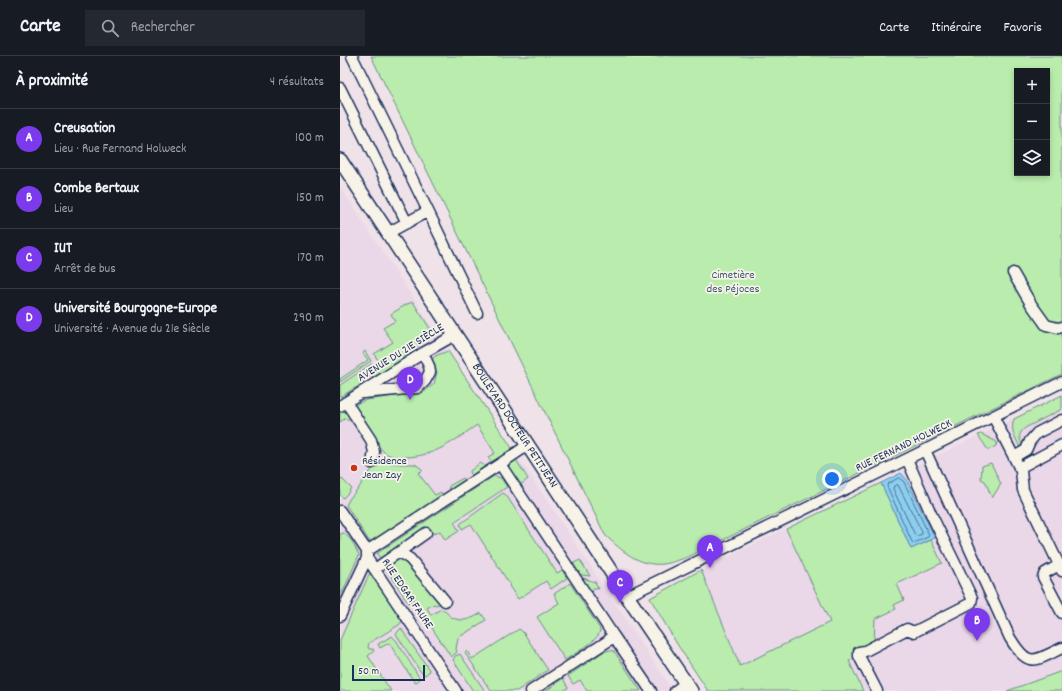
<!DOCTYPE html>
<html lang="fr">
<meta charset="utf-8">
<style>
body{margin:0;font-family:Dekko,sans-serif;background:#242831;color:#f1f3f6}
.controls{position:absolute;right:12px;top:12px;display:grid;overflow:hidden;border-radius:0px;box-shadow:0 2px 6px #0003}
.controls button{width:36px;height:36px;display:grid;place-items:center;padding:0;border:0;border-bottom:1px solid #363941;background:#171b24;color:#f1f3f6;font:20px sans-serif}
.scale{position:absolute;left:12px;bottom:10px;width:73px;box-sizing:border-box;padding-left:4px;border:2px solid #1b2f5e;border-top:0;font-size:11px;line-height:14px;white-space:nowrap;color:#1b2f5e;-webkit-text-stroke:3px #f7f3e8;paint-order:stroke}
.you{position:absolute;left:492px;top:423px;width:14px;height:14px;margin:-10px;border:3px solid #fff;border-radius:50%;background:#1a73e8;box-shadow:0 0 0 6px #1a73e833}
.badge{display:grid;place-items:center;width:26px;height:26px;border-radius:50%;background:#7c3aed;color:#fff;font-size:13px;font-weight:700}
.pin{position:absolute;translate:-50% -33px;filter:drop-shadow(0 1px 2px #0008)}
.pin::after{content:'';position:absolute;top:21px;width:14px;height:12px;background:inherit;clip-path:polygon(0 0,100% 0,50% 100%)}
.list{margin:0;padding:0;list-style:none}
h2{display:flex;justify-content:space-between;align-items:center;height:52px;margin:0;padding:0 16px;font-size:17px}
h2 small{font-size:13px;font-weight:400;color:#9ea1a6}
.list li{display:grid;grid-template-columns:26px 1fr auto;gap:12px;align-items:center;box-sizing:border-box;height:60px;padding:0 16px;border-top:1px solid #363941}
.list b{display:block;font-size:15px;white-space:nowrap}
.list p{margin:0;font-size:13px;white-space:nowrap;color:#9ea1a6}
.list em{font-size:13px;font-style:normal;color:#9ea1a6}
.icon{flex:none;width:22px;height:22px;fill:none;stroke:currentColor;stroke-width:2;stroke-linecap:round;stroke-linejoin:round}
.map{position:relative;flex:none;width:722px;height:635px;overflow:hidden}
header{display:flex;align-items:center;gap:24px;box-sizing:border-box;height:56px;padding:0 20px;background:#171b24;border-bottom:1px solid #363941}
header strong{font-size:19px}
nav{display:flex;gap:22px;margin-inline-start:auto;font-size:14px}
.search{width:280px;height:36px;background:#242831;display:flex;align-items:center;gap:10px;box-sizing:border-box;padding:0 14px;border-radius:0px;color:#9ea1a6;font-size:15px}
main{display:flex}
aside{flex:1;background:#171b24}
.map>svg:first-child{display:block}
</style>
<header>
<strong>Carte</strong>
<div class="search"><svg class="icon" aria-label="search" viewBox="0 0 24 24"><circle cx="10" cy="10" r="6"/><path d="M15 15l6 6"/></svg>Rechercher</div>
<nav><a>Carte</a><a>Itinéraire</a><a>Favoris</a></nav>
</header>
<main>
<aside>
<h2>À proximité<small>4 résultats</small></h2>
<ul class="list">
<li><span class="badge">A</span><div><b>Creusation</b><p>Lieu · Rue Fernand Holweck</p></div><em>100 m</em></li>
<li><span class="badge">B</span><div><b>Combe Bertaux</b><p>Lieu</p></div><em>150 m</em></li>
<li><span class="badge">C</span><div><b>IUT</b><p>Arrêt de bus</p></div><em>170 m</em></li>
<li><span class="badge">D</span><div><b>Université Bourgogne-Europe</b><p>Université · Avenue du 21e Siècle</p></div><em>290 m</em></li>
</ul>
</aside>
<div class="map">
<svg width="722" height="635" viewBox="0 0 722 635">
<rect width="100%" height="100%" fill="#efe2e8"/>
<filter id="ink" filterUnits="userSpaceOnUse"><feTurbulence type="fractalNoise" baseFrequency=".025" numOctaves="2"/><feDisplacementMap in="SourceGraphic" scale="8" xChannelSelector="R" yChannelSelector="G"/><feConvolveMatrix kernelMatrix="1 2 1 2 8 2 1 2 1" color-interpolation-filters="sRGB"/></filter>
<g filter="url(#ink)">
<path fill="#ead7e8" d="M0,131L172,392L333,635H0Z
M722,339V615L667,635H523L499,583L464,579L400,610L361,514Z"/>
<path fill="#b9ecad" stroke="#6a8e86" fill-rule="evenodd" d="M31,0H722V318L348,501C341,503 332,507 324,508C299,511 281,494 265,479ZM677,15H707V117H677Z
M73,246L91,274C85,290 48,312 33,322L31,319L21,326L22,328L0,341V329L33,307L37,312L41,309L34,298L53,286L43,272L55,265L51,258L67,248Z
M25,295L31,305L0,326V323L28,304L23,297Z
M108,295L172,392L170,395L151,406L148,401L155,397L137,369C114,385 94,401 65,401C58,401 50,401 44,396C34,387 23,367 16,355L15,350L18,347L26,344L84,336L94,328L97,316L92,304L95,300Z
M76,313L80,321L62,331L53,332L71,321L70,317Z
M722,339V353L685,372C678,378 679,381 682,388L680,391C675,381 670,374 674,363Z
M5,353L10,362L7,364L6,362L0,366V356Z
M641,378L657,386L656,390L648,394L638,379Z
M175,402L188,423L179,430L168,412L170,405Z
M38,406L63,408H75L83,414L78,417L95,439L101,436L103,439L35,485H29L6,449L10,442L21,429V427Z
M140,407L145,410L131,420L130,415Z
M651,407L661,428L652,442L645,425L641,423L642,410Z
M154,420L161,422L167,431L114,466L119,475L105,484L100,475L94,478L89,471L40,502L37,498L39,496Z
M0,421L11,432L8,437L3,442L0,439Z
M123,422L125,424L111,433L109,432V430Z
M541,427L571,493L591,484L602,507L557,528L564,544L554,549L556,553L535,563L534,588L517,601L509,605L523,635H368L337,588L310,542L361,514L400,610L490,566L446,473Z
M163,437L166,439L217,517L222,514L227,522L211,533L206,525L178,543L169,530L170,529L131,468L122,473L120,468Z
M4,477L12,485L19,499L0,542V478Z
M59,502L69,510L102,547L96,549L94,548L87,552L91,559L101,553C106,554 107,558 111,561C122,567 132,563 141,557L146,564L118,582L116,593L117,596L111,601L73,543L68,547L48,515L50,507Z
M240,504L250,520L235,518L230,509Z
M31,514L62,565L59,569L29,587L28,591L29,593H33L34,595L28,600L51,635H0V584Z
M243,522L255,526L259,533L253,532L247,535L239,523Z
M230,527L260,573C261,584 234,598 225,604L197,561L219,547L214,538Z
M61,572C70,587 81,601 90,615L85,619L80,615L56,578Z
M179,573L183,576L208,614L177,635H151L125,597L127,595L132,603Z
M52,580L56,584L79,621V624L75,627L49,587L40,592L38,588Z
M270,594L274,595L301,635H247L240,624L233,628L228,620L263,596Z
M120,598L145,635H133L113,604L115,600Z
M722,615V635H667Z
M223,622L228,632L223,635H206Z"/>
<path fill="#8dceee" stroke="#5f8eb4" d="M561,417L567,424L595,482L571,493L541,427Z"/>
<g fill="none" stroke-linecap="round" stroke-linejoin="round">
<path stroke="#496f98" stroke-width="1" d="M559,422L564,426L589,479L588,481L574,487L572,486L547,430L548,428Z
M558,429L582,476V478L577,480L575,479L553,433L554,430Z"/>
<g stroke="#1b2f5e" stroke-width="13">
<path id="minor" d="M12,0L88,155L48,177
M0,32L67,167
M88,155L137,257
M673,217L691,248L706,269L718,272L722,271
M23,337L78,332L85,325L90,316L89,310L83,297
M6,346L31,384L34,396L32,407
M0,350L83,297L115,279
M653,360L681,415L683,434L722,515
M585,394L670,582C689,613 694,605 722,592
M674,401L686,394L690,385L697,377L722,364
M160,408L273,579L268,585L191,635
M679,412L722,389
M0,455L27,495V502L116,635
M27,495L160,408L188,389
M59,496L70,503L105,545
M719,509L705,517L703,521L722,557
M35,513L86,477
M287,540L567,403L722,326
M0,560L27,502
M273,579L311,635
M335,635L346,627
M537,635L519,600V596L525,595L567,573L574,576L631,547L632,542L592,460L567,403"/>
</g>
<g stroke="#1b2f5e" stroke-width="16">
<g id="major">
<path id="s1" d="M0,104L287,540L351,635"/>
</g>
</g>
<use href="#minor" stroke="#f7f3e8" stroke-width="10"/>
<use href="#major" stroke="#f7f3e8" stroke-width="13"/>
</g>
</g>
<circle fill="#c8321e" stroke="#f7f3e8" stroke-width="1.5" cx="14" cy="412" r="4"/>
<g text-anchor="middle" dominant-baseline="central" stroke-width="3.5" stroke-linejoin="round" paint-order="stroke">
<g font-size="12" fill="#3b556e" stroke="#f7f3e8">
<text x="393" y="219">Cimetière<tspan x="393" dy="14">des Péjoces</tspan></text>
</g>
<g font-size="12" fill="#1b2f5e" stroke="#f7f3e8">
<text transform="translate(61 297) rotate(-32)">AVENUE DU 21E SIÈCLE</text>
<text stroke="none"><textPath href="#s1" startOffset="318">BOULEVARD DOCTEUR PETITJEAN</textPath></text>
<text transform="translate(564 390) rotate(-26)">RUE FERNAND HOLWECK</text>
<text transform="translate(67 538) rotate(56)">RUE EDGAR FAURE</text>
</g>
<g font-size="12" fill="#1b2f5e" stroke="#f7f3e8" text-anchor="start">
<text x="22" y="405">Résidence<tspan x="22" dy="14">Jean Zay</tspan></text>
</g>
</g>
</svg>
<div class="controls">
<button>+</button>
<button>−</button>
<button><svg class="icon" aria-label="layers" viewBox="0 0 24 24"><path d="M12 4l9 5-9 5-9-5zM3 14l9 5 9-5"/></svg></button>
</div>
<div class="scale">50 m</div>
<div class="you"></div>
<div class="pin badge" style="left:370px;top:512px">A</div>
<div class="pin badge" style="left:637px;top:585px">B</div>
<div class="pin badge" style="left:280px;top:547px">C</div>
<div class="pin badge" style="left:70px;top:344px">D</div>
</div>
</main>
